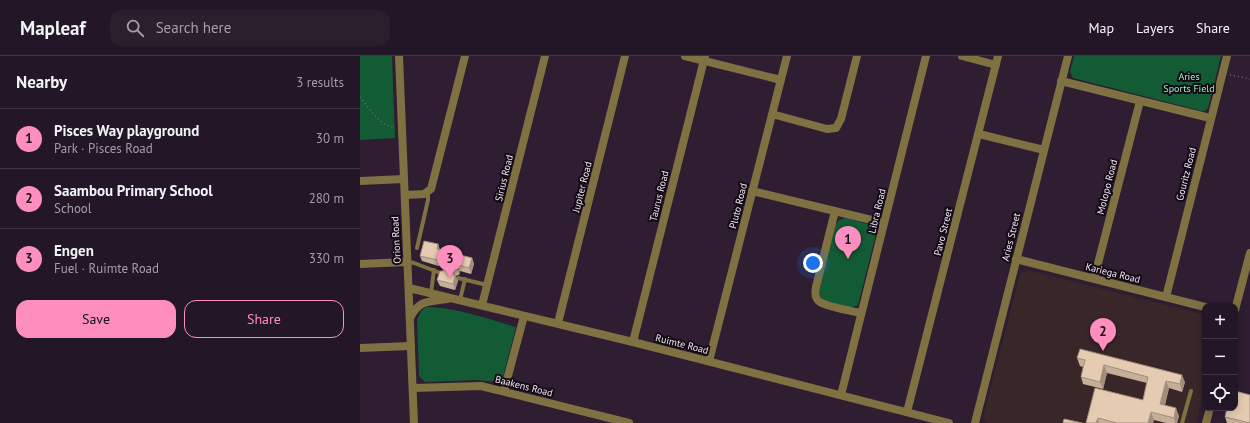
<!DOCTYPE html>
<meta charset="utf-8">
<style>
body{margin:0;font-family:"PT Sans",sans-serif;background:#2b1f2e;color:#f1f3f6}
.controls{position:absolute;right:12px;bottom:12px;display:grid;overflow:hidden;border-radius:8px;box-shadow:0 2px 10px #0003}
.controls button{width:36px;height:36px;display:grid;place-items:center;padding:0;border:0;border-bottom:1px solid #403543;background:#231626;color:#f1f3f6;font:20px sans-serif}
.you{position:absolute;left:453px;top:207px;width:14px;height:14px;margin:-10px;border:3px solid #fff;border-radius:50%;background:#1a73e8;box-shadow:0 0 0 6px #1a73e833}
.badge{display:grid;place-items:center;width:26px;height:26px;border-radius:50%;background:#fd8ebe;color:#111;font-size:13px;font-weight:700}
.pin{position:absolute;translate:-50% -33px;filter:drop-shadow(0 1px 2px #0008)}
.pin::after{content:'';position:absolute;top:21px;width:14px;height:12px;background:inherit;clip-path:polygon(0 0,100% 0,50% 100%)}
.list{margin:0;padding:0;list-style:none}
h2{display:flex;justify-content:space-between;align-items:center;height:52px;margin:0;padding:0 16px;font-size:17px}
h2 small{font-size:13px;font-weight:400;color:#a39fa7}
.list li{display:grid;grid-template-columns:26px 1fr auto;gap:12px;align-items:center;box-sizing:border-box;height:60px;padding:0 16px;border-top:1px solid #403543}
.list b{display:block;font-size:15px;white-space:nowrap}
.list p{margin:0;font-size:13px;white-space:nowrap;color:#a39fa7}
.list em{font-size:13px;font-style:normal;color:#a39fa7}
.actions{display:flex;gap:8px;padding:12px 16px}
.actions a{flex:1;padding:9px 0;border:1px solid #fd8ebe;border-radius:12px;text-align:center;font-size:14px;color:#fd8ebe}
.actions .main{background:#fd8ebe;color:#111}
.icon{flex:none;width:22px;height:22px;fill:none;stroke:currentColor;stroke-width:2;stroke-linecap:round;stroke-linejoin:round}
.map{position:relative;flex:none;width:890px;height:367px;overflow:hidden}
header{display:flex;align-items:center;gap:24px;box-sizing:border-box;height:56px;padding:0 20px;background:#231626;border-bottom:1px solid #403543}
header strong{font-size:19px}
nav{display:flex;gap:22px;margin-inline-start:auto;font-size:14px}
.search{width:280px;height:36px;background:#2b1f2e;display:flex;align-items:center;gap:10px;box-sizing:border-box;padding:0 14px;border-radius:12px;color:#a39fa7;font-size:15px}
main{display:flex}
aside{flex:1;background:#231626}
.map>svg:first-child{display:block}
</style>
<header>
<strong>Mapleaf</strong>
<div class="search"><svg class="icon" aria-label="search" viewBox="0 0 24 24"><circle cx="10" cy="10" r="6"/><path d="M15 15l6 6"/></svg>Search here</div>
<nav><a>Map</a><a>Layers</a><a>Share</a></nav>
</header>
<main>
<aside>
<h2>Nearby<small>3 results</small></h2>
<ul class="list">
<li><span class="badge">1</span><div><b>Pisces Way playground</b><p>Park · Pisces Road</p></div><em>30 m</em></li>
<li><span class="badge">2</span><div><b>Saambou Primary School</b><p>School</p></div><em>280 m</em></li>
<li><span class="badge">3</span><div><b>Engen</b><p>Fuel · Ruimte Road</p></div><em>330 m</em></li>
</ul>
<div class="actions"><a class="main">Save</a><a>Share</a></div>
</aside>
<div class="map">
<svg width="890" height="367" viewBox="0 0 890 367">
<rect width="100%" height="100%" fill="#2f1d32"/>
<path fill="#392629" d="M667,214L845,259V331L836,367H627L623,361L660,218Z"/>
<path fill="#125b35" d="M0,0H32L35,82L0,84Z
M714,0H861L848,52L845,55H842L713,22L710,16Z
M486,162L511,169L517,174L498,249L491,252L464,245L460,239L459,233L475,170L479,164Z
M66,251C95,251 128,263 156,271L143,321L140,326L115,324L65,326L59,320L57,264L61,255Z"/>
<g fill="none" stroke-linecap="round" stroke-linejoin="round">
<path stroke="#78687a" stroke-width="1.5" stroke-dasharray="1 3" stroke-linecap="butt" d="M870,19L890,23
M0,41C7,50 21,71 34,71"/>
<path stroke="#7f7141" stroke-width="4" d="M57,192L68,144V136
M48,206L54,207L83,218
M98,222L127,229
M71,237L74,214
M100,244L105,223
M822,367L831,335"/>
<path stroke="#7f7141" stroke-width="8" d="M325,0L421,24
M602,0L636,9
M701,25L850,62
M412,58L467,73L476,72L481,63L497,0
M619,78L684,94
M0,125L44,123
M392,135L524,167
M45,139L64,138L71,133L105,0
M475,155L456,231C455,236 455,243 460,246C467,251 492,255 501,257
M656,203L845,251
M0,208L47,206
M734,223L780,45
M806,241L867,0
M122,249L185,0
M875,254L890,197
M198,267L265,0
M273,286L345,0
M0,292L51,290
M349,305L427,0
M53,332L121,330L269,367
M144,335L164,260
M481,339L566,0
M547,356L638,0
M615,367L708,0
M846,367L850,352"/>
<path stroke="#7f7141" stroke-width="8" d="M39,0L54,367
M49,232L273,286L589,367
M50,262C60,243 68,246 87,243"/>
</g>
<path fill="#c5af98" d="M78,188L80,194L112,202L114,208L111,218L100,215L99,219L95,220L98,225L95,234L80,230L77,224L83,214L82,211L62,205L60,200Z
M717,302L825,326L822,336L809,332L805,349L819,360L817,367H806L794,364L793,367H726L783,344L787,327L747,317L743,333L723,328L721,321L723,311L720,310Z
M865,361L890,367H867Z"/>
<path fill="#a08e7c" d="M78,188L80,194L77,193Z
M112,202L114,208L111,218L109,212Z
M98,209L100,215L99,219L97,213Z
M93,214L98,225L95,234L93,228Z
M744,309L747,317L743,333L740,326Z
M822,319L825,326L822,336L820,328Z
M806,325L809,332L803,356L800,348Z
M816,352L819,360L817,367H815L814,362Z
M791,356L794,364L793,367H788Z
M738,362L739,367H736Z"/>
<path fill="#e5cbb1" stroke="#a08e7c" d="M64,185L78,188L77,193L112,202L109,212L98,209L97,213L93,214V217L95,220L93,228L77,224L80,215H83L84,212L81,209L82,205L60,200Z
M720,293L822,319L820,328L806,325L800,348L816,352L814,362L791,356L788,367H757L738,362L736,367H726L735,332L783,344L788,321L744,309L740,326L721,321L725,304L717,302Z
M875,335L890,339V367L865,361L867,352H875Z
M704,363L722,367H703Z"/>
<g text-anchor="middle" dominant-baseline="central" stroke-width="4" stroke-linejoin="round" paint-order="stroke">
<g font-size="10" fill="#95f5b9" stroke="#120a14">
<text x="829" y="20">Aries<tspan x="829" dy="12">Sports Field</tspan></text>
</g>
<g font-size="10" fill="#f3e6f4" stroke="#120a14">
<text transform="translate(826 118) rotate(-76)">Gouritz Road</text>
<text transform="translate(144 122) rotate(-76)">Sirius Road</text>
<text transform="translate(222 131) rotate(-76)">Jupiter Road</text>
<text transform="translate(747 131) rotate(-76)">Molopo Road</text>
<text transform="translate(299 140) rotate(-76)">Taurus Road</text>
<text transform="translate(378 150) rotate(-76)">Pluto Road</text>
<text transform="translate(517 155) rotate(-76)">Libra Road</text>
<text transform="translate(583 176) rotate(-76)">Pavo Street</text>
<text transform="translate(651 181) rotate(-76)">Aries Street</text>
<text transform="translate(36 184) rotate(-93)">Orion Road</text>
<text transform="translate(753 217) rotate(14)">Kariega Road</text>
<text transform="translate(322 288) rotate(14)">Ruimte Road</text>
<text transform="translate(164 330) rotate(14)">Baakens Road</text>
</g>
</g>
</svg>
<div class="controls">
<button>+</button>
<button>−</button>
<button><svg class="icon" aria-label="locate" viewBox="0 0 24 24"><circle cx="12" cy="12" r="6"/><path d="M12 2v4M12 18v4M2 12h4M18 12h4"/></svg></button>
</div>
<div class="you"></div>
<div class="pin badge" style="left:488px;top:203px">1</div>
<div class="pin badge" style="left:743px;top:295px">2</div>
<div class="pin badge" style="left:90px;top:222px">3</div>
</div>
</main>
